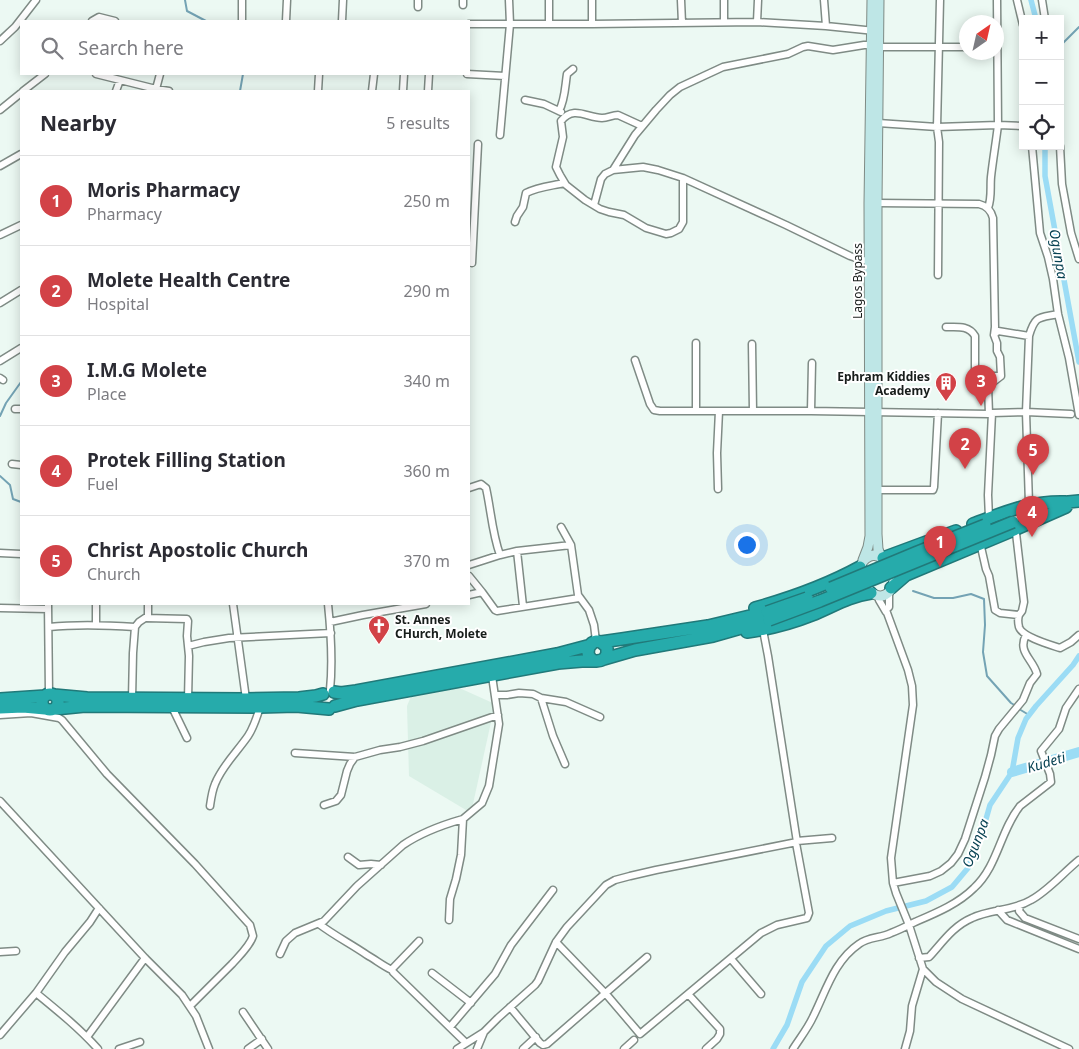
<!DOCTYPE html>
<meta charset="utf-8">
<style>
body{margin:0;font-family:"Noto Sans",sans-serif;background:#f2f2f3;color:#2b2b33}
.controls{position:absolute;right:15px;top:15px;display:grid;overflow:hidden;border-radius:0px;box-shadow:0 2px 12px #0003}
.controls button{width:45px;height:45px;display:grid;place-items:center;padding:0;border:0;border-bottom:1px solid #e1e1e2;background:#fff;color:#2b2b33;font:25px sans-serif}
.compass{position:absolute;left:959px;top:15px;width:45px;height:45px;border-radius:50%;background:#fff;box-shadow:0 2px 12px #0003;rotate:34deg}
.you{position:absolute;left:746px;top:544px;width:18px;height:18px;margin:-12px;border:4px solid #fff;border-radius:50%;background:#1a73e8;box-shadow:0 0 0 8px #1a73e833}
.badge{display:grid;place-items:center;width:32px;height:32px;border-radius:50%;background:#d24247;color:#fff;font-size:16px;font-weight:700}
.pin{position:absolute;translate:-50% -41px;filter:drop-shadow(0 1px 2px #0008)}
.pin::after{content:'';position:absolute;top:26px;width:18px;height:15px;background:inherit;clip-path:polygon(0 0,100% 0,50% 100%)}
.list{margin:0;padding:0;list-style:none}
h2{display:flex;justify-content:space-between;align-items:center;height:65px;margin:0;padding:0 20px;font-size:21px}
h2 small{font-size:16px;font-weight:400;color:#7c7c81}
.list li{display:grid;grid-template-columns:32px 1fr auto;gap:15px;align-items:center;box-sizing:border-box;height:90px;padding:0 20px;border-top:1px solid #e1e1e2}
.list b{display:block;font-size:19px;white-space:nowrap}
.list p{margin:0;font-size:16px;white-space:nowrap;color:#7c7c81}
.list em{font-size:16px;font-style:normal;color:#7c7c81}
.icon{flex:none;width:28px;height:28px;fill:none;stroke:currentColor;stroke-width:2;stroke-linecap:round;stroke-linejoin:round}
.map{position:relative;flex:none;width:1079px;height:1049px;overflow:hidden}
.search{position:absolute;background:#fff;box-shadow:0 2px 12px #0003;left:20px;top:20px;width:450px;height:55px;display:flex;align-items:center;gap:12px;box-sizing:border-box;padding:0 18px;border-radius:0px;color:#7c7c81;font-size:19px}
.panel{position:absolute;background:#fff;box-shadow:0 2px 12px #0003;left:20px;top:90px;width:450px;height:515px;border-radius:0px}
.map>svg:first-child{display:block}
</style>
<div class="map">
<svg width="1079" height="1049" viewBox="0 0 1079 1049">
<rect width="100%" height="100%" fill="#ecf9f3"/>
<path fill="#daf0e6" d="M455,686L495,704L471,813L409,776L407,706L412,694Z"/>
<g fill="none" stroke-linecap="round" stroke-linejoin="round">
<path stroke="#74a3b4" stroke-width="2" d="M185,0L187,11L206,21
M1060,46L1079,27
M240,91L243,74
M0,416L6,403L21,382
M0,476L10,485L13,499L21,502
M913,591L934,598H953L971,594L984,599L985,625L983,652L987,676L1011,703L1016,706
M1019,709L1029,715"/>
<path stroke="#9bdcf5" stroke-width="5.5" d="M1031,0L1036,19
M1045,146V176L1079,362
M773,1049L787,1025L802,982L826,946L850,926L886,911L926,901L952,887L968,868L982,833L990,805L1012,772L1018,738L1026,719L1036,706L1073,665L1079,656"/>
<path stroke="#9bdcf5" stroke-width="10" d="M1012,772L1079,752"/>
<g stroke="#7f8b85" stroke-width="9">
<path id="street" d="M463,0V5
M681,0L682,23
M824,0L826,26
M1017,0L1023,25
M1042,0L1045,19
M418,7V0
M92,21L99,17L115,21
M242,21V0
M286,21L287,0
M342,21L343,0
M724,22V0
M757,22L758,0
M549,23V0
M469,24H592L757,22L826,26L875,31
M592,24V0
M0,41L15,27L36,0
M878,47H966
M96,74L156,89L169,91
M467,74L505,76
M156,89L160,74
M23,91L45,74
M116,91L120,80
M318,91L319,74
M372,91L374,74
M403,91L404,74
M428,91L429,74
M525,100L544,104L561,112
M0,110L21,93
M559,111C565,100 565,87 567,74L573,69
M878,123L937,127L998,125L997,0
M642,126L618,115C612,115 608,118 602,118C587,118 574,105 561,121L563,137L556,167L560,175L566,185L585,200L600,209L609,212L624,215L646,228L666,234L671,233L679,229L683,222V178
M500,135L510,24L509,0
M1032,146L1040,233L1048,257L1053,279L1058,314L1069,358L1079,415
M1060,146L1062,184L1071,233L1079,259
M0,166L21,154
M613,170L643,167L658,170L683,178L786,225L850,256L862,260L869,261
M877,203L979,204C987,206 991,210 993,218L995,327L994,335L998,331L1029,336
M594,205L601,179L605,174L613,170L635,135L656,110L670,95L680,87L723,67L788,54L803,47L808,46L833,50L864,45H871
M988,208C992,198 990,187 991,177C993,159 996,142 998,125L1023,126
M515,222L517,216L523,207L526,193C538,187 551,186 564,183
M0,235L21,225
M472,263L478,144
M938,275L939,142L937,127L940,0
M0,303L21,290
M946,327C957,327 969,325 975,336V372L977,376H1001
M696,343V411
M752,344L753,411
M635,360L650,404L654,410L660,411H811L989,414L992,413L1026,412L1071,414
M0,361L21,348
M0,378L3,380
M15,409H21
M811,411L812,363
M989,414L988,386L1001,376L1000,357L997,351V343L994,335
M12,464L21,465
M469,488L481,484L486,488C491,510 492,533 500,555
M718,489L717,453L719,411
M878,490H933L934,487L938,413
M1029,504L1026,412L1029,336C1035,315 1039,318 1058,314
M989,518L988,495L992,413
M561,527L571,545L578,595L589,610L594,625L596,641
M981,547L986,569L989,576L995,610L1000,613L1019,615L1022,611L1024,602L1016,533V529
M517,551L523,606
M0,553L21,554
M469,565L500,555L517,551L571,545
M469,576L482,592L495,610L497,611L579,598
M889,592V607L886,610L908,670L912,686L913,705L891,858L893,883L896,893L909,925L923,969L912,1006L910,1031L905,1049
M469,595L482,592
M878,596L879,600L886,612
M48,604L49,694
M96,604V625
M233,604L246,699
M328,604C331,633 333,661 330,690
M0,608L48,609
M1019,615C1018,618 1018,623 1019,627C1022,637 1051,645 1060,648L1071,642L1079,635
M146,618L187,619L188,621L187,636L188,646
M330,622L363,615L426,604
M49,627C79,624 105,625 135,627
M495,695H507L519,693L533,694L541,698L566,702L600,717
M541,698L553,736L565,764
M132,699L133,653L135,627L139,622L148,616V604
M188,699L189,656L188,646L204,642L229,638L331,633
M172,707L187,738
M0,715L31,713L59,718L62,720L107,774L195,864L250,925L253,936C250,946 239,956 232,964C218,978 204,992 190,1006
M295,753L355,757L380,750L400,747L423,741L498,715
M0,801L145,958L182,995L196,1016L209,1049
M324,805L336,801L341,795L347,771L350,764L355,757
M210,806C211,799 212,791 215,784C222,766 237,752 248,736C254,727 257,717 260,707
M797,841L832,838
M348,857L359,865L371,864L381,865
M893,883L930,876L941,871L951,863L958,854L965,839L985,777L991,755L995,736L999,729L1023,700L1030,683L1037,674C1033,659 1017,652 1026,635
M1020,906L1019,911L1025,918L1079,939
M998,910L1007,920L1079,949
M449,920L450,899L456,879L461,855L463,819L482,803L489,786L499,724L492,676
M319,924C335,936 351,944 367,955C376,960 383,966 392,970
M419,941L393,968L392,970L393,972L466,1043
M556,942L606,994L640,1034L761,933L777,925L807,918L809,913L796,843
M0,952L16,951
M280,954L286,941L295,933L324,921L357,886L403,845C422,832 442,825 463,819
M919,958L929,957C942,943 953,926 972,918C991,909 1013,911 1031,900C1048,891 1064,872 1079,860
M731,959L761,994
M923,969L936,982L962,999L1069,1049
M432,973L471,1003
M36,993C58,1011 79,1028 98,1049
M688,994L720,1029V1034L717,1039L706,1049
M510,1007L540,1043L543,1045L547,1044L647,957
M243,1012L268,1049
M450,1027L495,974L511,945L553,890
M0,1035L36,993L65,952L90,922L99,908
M87,1037L145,958
M119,1049L140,1042
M248,1049L262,1039
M457,1049L484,1032
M477,1049L484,1032L498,1018L535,985L538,981L556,942L567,927L606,885L615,880L630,876L656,870L797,842L768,656L763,630
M523,1049L536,1037
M624,1049L634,1040
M793,1049C800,1038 808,1028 813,1017C826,991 834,961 859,944C868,937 881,938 891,933C899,930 907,926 915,922C936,913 958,904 974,888C998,866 1000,831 1020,806L1051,782L1050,774L1041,751L1059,729L1066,708L1079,689"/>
</g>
<g stroke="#7f8b85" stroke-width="11">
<path id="secondary" d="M879,0L877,203V534L878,549L881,557
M874,555C889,558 901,579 889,592C872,610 843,561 874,555Z
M863,560L868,547L870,536L869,203L872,0"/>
</g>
<g stroke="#217979" stroke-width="14">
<path id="highway" d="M1058,503L1079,501
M973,524C1006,512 1029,501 1065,502
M883,558L956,531
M891,588L906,575L1016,529L1066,507
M755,608C791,598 827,585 860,567
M747,632C769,629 792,623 812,615C832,607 849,596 871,593
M601,642L607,647V654L604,659C596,663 590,661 588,653L589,646L592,643L596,641L601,642L622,639L708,626L767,612
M604,659L635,650L713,636L769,620
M334,692L341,693L356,691L557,654L591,645
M42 702a8 8 0 1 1 16 0a8 8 0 1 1-16 0Z
M54,695L87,698L246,699L299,698L316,696L323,694
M0,699L45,696
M335,706L357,700L558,663L582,661H596
M0,708L23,707L45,709
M55,709L85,706L260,707L296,706L329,709"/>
</g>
<use href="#street" stroke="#fff" stroke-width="6"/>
<use href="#secondary" stroke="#bee6e6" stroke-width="9"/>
<use href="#highway" stroke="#26abab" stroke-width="11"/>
<g stroke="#217979" stroke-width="14" stroke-linecap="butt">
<path id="highway-bridge" d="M831,588L915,553L985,525
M767,612L807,598
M769,620L820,601L1013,522"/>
</g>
<use href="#highway-bridge" stroke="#26abab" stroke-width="11"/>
</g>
<defs>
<g id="building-pin" transform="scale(1.125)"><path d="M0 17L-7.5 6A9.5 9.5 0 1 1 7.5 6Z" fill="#d24247" stroke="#fff"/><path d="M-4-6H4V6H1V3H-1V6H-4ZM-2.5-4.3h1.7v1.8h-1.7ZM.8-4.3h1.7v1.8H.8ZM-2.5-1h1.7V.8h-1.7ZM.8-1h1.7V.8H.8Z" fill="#fff"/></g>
<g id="church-pin" transform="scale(1.125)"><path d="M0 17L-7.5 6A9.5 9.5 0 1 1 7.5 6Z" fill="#d24247" stroke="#fff"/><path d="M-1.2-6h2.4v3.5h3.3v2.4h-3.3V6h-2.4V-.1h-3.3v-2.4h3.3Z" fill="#fff"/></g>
</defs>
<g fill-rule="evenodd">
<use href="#building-pin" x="946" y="383"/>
<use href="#church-pin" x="379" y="626"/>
</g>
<g text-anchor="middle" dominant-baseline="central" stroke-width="4" stroke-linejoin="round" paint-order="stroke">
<g font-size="12" fill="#181d1b" stroke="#fff">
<text transform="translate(857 281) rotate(-90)">Lagos Bypass</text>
</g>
<g font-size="12" font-weight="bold" fill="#181d1b" stroke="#fff" text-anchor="end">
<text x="930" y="376">Ephram Kiddies<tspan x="930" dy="14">Academy</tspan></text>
<text x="395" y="619" text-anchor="start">St. Annes<tspan x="395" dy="14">CHurch, Molete</tspan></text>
</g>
<g font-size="14" font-style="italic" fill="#084253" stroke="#fff">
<text transform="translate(1059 254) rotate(80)">Ogunpa</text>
<text transform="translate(1046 762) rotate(-17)">Kudeti</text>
<text transform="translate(975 843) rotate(-69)">Ogunpa</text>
</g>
</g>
</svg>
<div class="controls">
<button>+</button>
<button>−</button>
<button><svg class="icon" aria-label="locate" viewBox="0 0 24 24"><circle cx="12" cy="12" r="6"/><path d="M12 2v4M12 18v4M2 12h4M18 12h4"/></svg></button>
</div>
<svg class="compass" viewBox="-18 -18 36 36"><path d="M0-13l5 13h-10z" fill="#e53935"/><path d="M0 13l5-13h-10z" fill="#7c7c81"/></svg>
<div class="you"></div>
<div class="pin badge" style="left:940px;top:567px">1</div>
<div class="pin badge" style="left:965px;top:469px">2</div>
<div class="pin badge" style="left:981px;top:406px">3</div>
<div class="pin badge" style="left:1032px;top:537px">4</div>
<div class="pin badge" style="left:1033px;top:475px">5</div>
<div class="search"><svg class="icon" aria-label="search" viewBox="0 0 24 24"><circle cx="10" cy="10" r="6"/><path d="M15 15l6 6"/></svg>Search here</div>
<section class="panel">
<h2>Nearby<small>5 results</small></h2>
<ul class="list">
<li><span class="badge">1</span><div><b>Moris Pharmacy</b><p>Pharmacy</p></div><em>250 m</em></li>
<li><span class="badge">2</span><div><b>Molete Health Centre</b><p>Hospital</p></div><em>290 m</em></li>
<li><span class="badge">3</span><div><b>I.M.G Molete</b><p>Place</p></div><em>340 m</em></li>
<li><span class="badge">4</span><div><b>Protek Filling Station</b><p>Fuel</p></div><em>360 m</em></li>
<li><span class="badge">5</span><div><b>Christ Apostolic Church</b><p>Church</p></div><em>370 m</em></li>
</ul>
</section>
</div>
